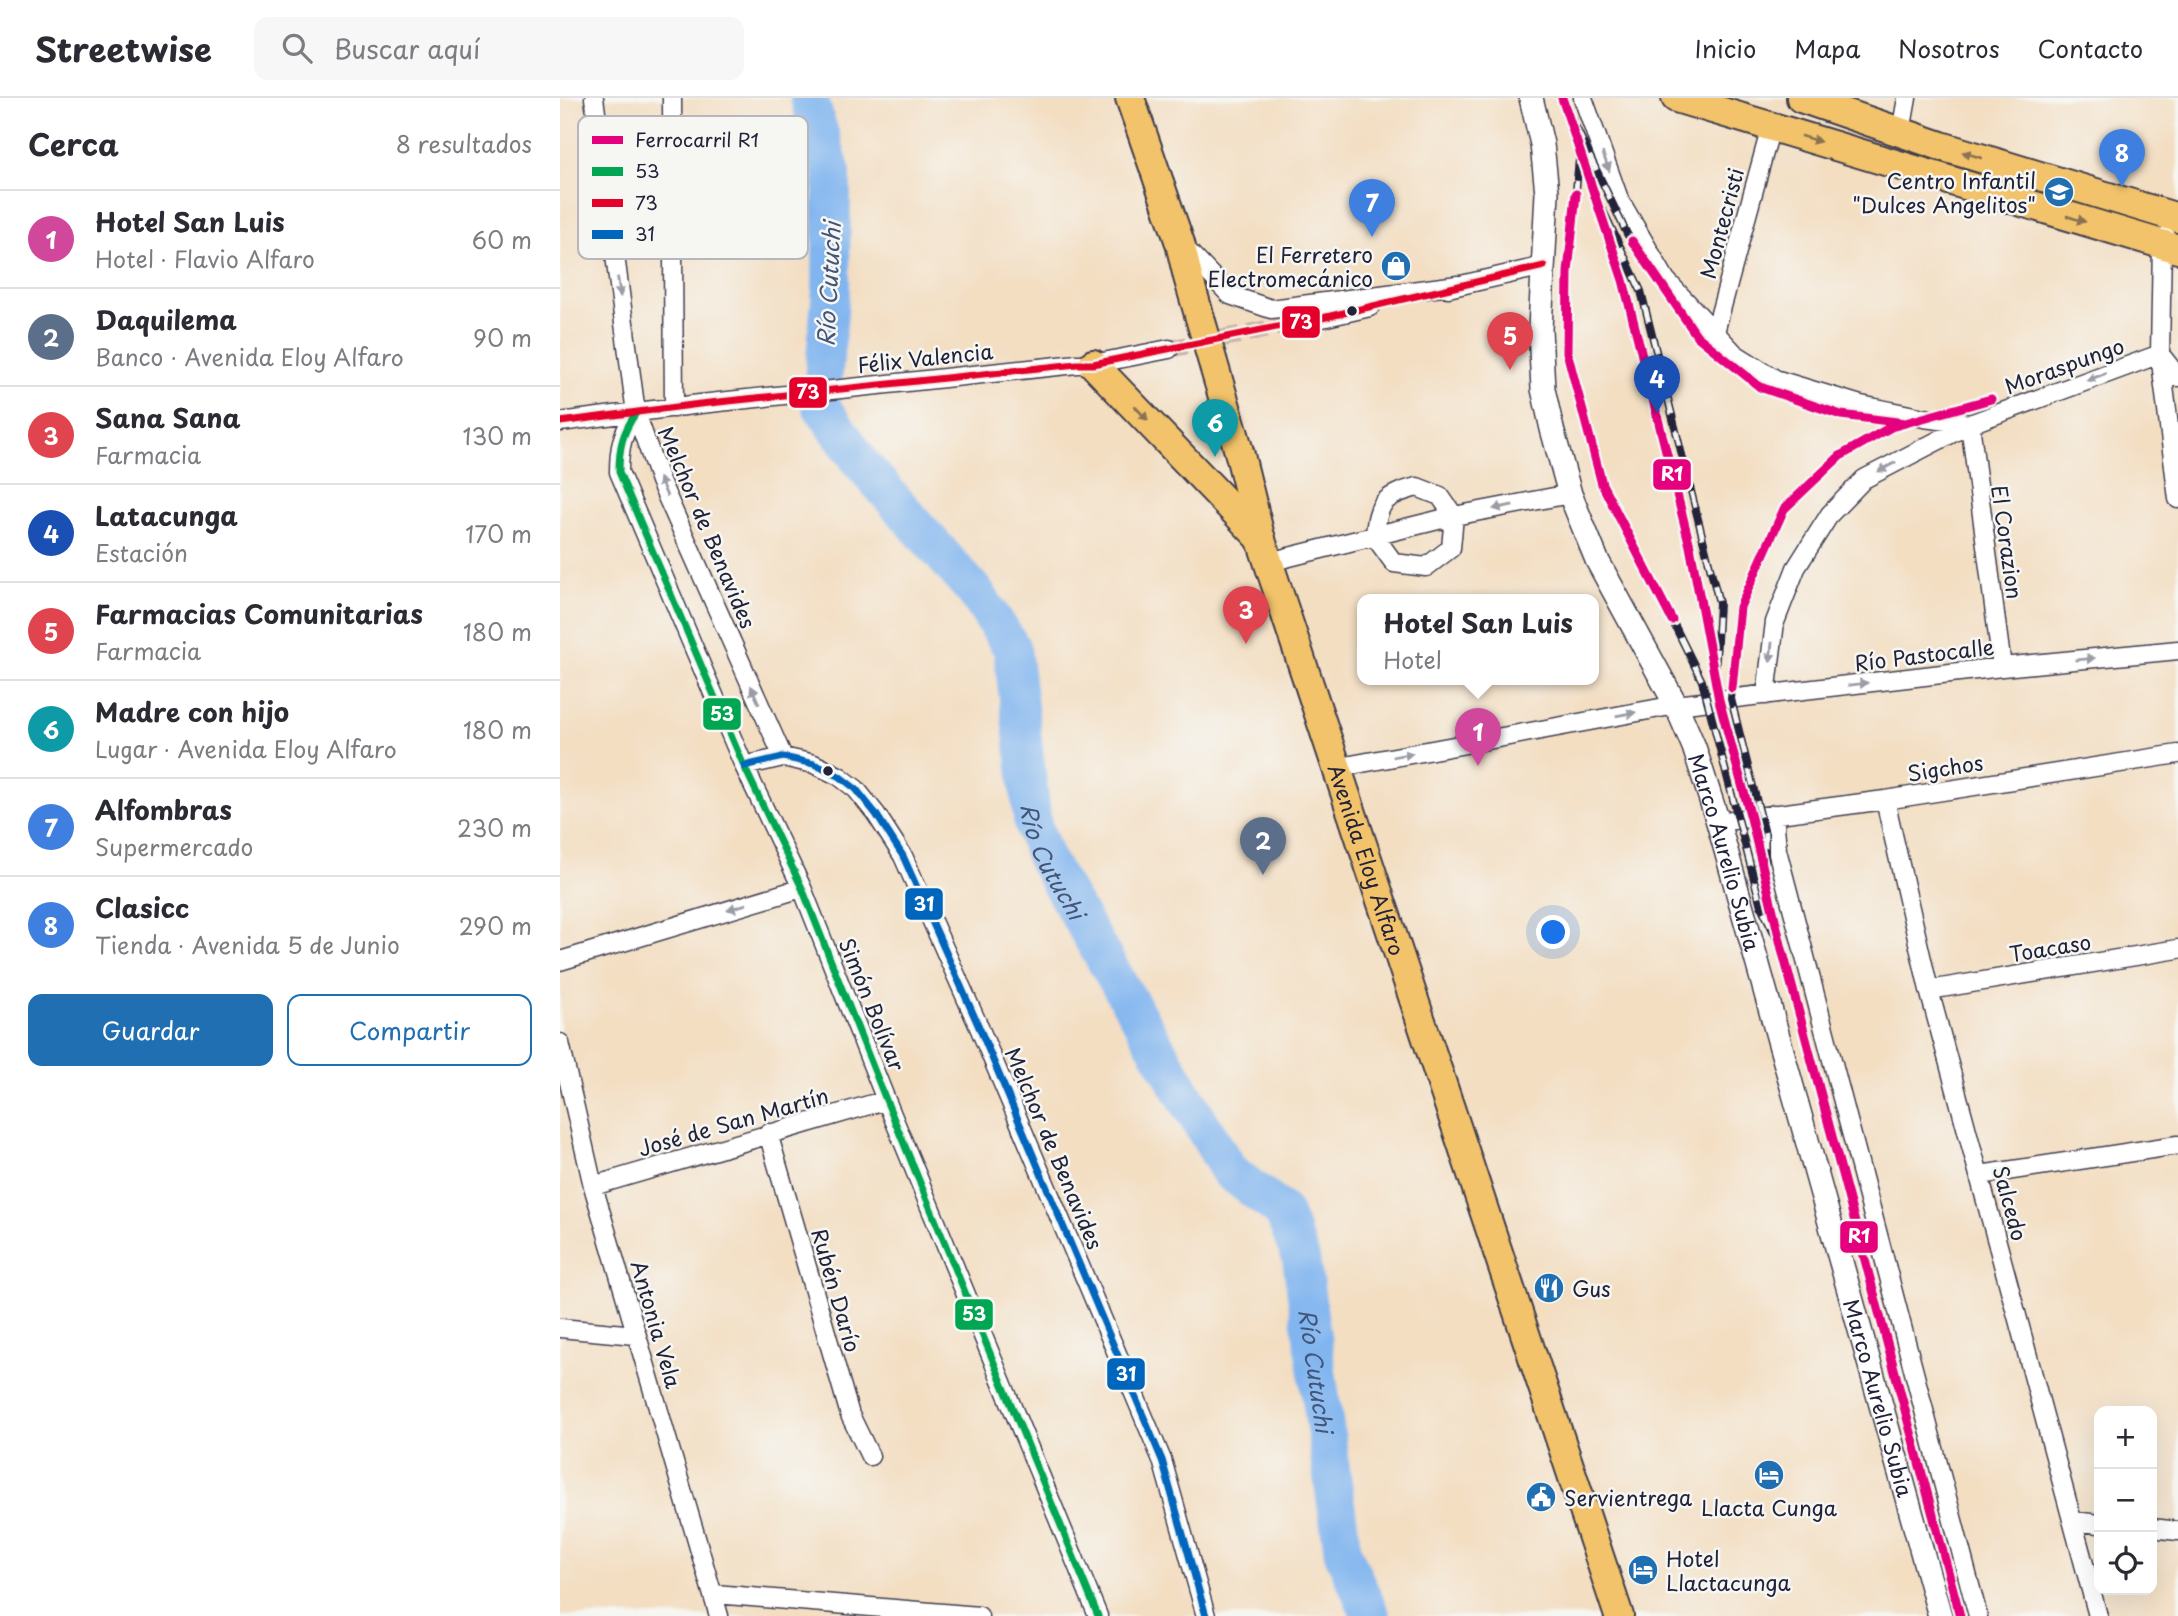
<!DOCTYPE html>
<html lang="es">
<meta charset="utf-8">
<style>
body{margin:0;font-family:"Playpen Sans",sans-serif;background:#f7f7f7;color:#2b2b33}
.controls{position:absolute;right:21px;bottom:21px;display:grid;overflow:hidden;border-radius:14px;box-shadow:0 7px 28px #0002}
.controls button{width:63px;height:63px;display:grid;place-items:center;padding:0;border:0;border-bottom:2px solid #e1e1e2;background:#fff;color:#2b2b33;font:35px sans-serif}
.you{position:absolute;left:994px;top:835px;width:24px;height:24px;margin:-18px;border:5px solid #fff;border-radius:50%;background:#1a73e8;box-shadow:0 0 0 10px #1a73e833}
.badge{display:grid;place-items:center;width:46px;height:46px;border-radius:50%;background:#1f6fb2;color:#fff;font-size:23px;font-weight:700}
.pin{position:absolute;translate:-50% -58px;filter:drop-shadow(0 2px 4px #0008)}
.pin::after{content:'';position:absolute;top:37px;width:24px;height:21px;background:inherit;clip-path:polygon(0 0,100% 0,50% 100%)}
.popup{position:absolute;left:797px;top:496px;width:242px;height:91px;box-sizing:border-box;display:grid;place-content:center;border-radius:14px;background:#fff;filter:drop-shadow(0 2px 5px #0005);font-size:23px;white-space:nowrap;color:#7c7c81}
.popup b{font-size:26px;color:#2b2b33}
.popup::after{content:'';position:absolute;left:50%;top:100%;margin-left:-14px;border:14px solid transparent;border-top-color:#fff}
.list{margin:0;padding:0;list-style:none}
h2{display:flex;justify-content:space-between;align-items:center;height:91px;margin:0;padding:0 28px;font-size:30px}
h2 small{font-size:23px;font-weight:400;color:#7c7c81}
.list li{display:grid;grid-template-columns:46px 1fr auto;gap:21px;align-items:center;box-sizing:border-box;height:98px;padding:0 28px;border-top:2px solid #e1e1e2}
.list b{display:block;font-size:26px;white-space:nowrap}
.list p{margin:0;font-size:23px;white-space:nowrap;color:#7c7c81}
.list em{font-size:23px;font-style:normal;color:#7c7c81}
.actions{display:flex;gap:14px;padding:21px 28px}
.actions a{flex:1;padding:16px 0;border:2px solid #1f6fb2;border-radius:14px;text-align:center;font-size:24px;color:#1f6fb2}
.actions .main{background:#1f6fb2;color:#fff}
.icon{flex:none;width:38px;height:38px;fill:none;stroke:currentColor;stroke-width:2;stroke-linecap:round;stroke-linejoin:round}
.map{position:relative;flex:none;width:1618px;height:1518px;overflow:hidden}
header{display:flex;align-items:center;gap:42px;box-sizing:border-box;height:98px;padding:0 35px;background:#fff;border-bottom:2px solid #e1e1e2}
header strong{font-size:33px}
nav{display:flex;gap:38px;margin-inline-start:auto;font-size:24px}
.search{width:490px;height:63px;background:#f7f7f7;display:flex;align-items:center;gap:18px;box-sizing:border-box;padding:0 24px;border-radius:14px;color:#7c7c81;font-size:26px}
main{display:flex}
aside{flex:1;background:#fff}
.map>svg:first-child{display:block}
</style>
<header>
<strong>Streetwise</strong>
<div class="search"><svg class="icon" aria-label="search" viewBox="0 0 24 24"><circle cx="10" cy="10" r="6"/><path d="M15 15l6 6"/></svg>Buscar aquí</div>
<nav><a>Inicio</a><a>Mapa</a><a>Nosotros</a><a>Contacto</a></nav>
</header>
<main>
<aside>
<h2>Cerca<small>8 resultados</small></h2>
<ul class="list">
<li><span class="badge" style="background:#d1479c">1</span><div><b>Hotel San Luis</b><p>Hotel · Flavio Alfaro</p></div><em>60 m</em></li>
<li><span class="badge" style="background:#5c6f8a">2</span><div><b>Daquilema</b><p>Banco · Avenida Eloy Alfaro</p></div><em>90 m</em></li>
<li><span class="badge" style="background:#e0444e">3</span><div><b>Sana Sana</b><p>Farmacia</p></div><em>130 m</em></li>
<li><span class="badge" style="background:#1a4fb4">4</span><div><b>Latacunga</b><p>Estación</p></div><em>170 m</em></li>
<li><span class="badge" style="background:#e0444e">5</span><div><b>Farmacias Comunitarias</b><p>Farmacia</p></div><em>180 m</em></li>
<li><span class="badge" style="background:#0f9aa8">6</span><div><b>Madre con hijo</b><p>Lugar · Avenida Eloy Alfaro</p></div><em>180 m</em></li>
<li><span class="badge" style="background:#3f7fe0">7</span><div><b>Alfombras</b><p>Supermercado</p></div><em>230 m</em></li>
<li><span class="badge" style="background:#3f7fe0">8</span><div><b>Clasicc</b><p>Tienda · Avenida 5 de Junio</p></div><em>290 m</em></li>
</ul>
<div class="actions"><a class="main">Guardar</a><a>Compartir</a></div>
</aside>
<div class="map">
<svg width="1618" height="1518" viewBox="0 0 1618 1518">
<rect width="100%" height="100%" fill="#f6f6f2"/>
<filter id="ink" filterUnits="userSpaceOnUse"><feTurbulence type="fractalNoise" baseFrequency=".0143" numOctaves="2"/><feDisplacementMap in="SourceGraphic" scale="14" xChannelSelector="R" yChannelSelector="G"/><feConvolveMatrix kernelMatrix="1 2 1 2 8 2 1 2 1" color-interpolation-filters="sRGB"/></filter>
<filter id="wash" filterUnits="userSpaceOnUse"><feTurbulence type="fractalNoise" baseFrequency=".00686" numOctaves="4" result="noise"/><feDisplacementMap in="SourceGraphic" scale="28" xChannelSelector="R" yChannelSelector="G"/><feGaussianBlur stdDeviation="1.57" result="paint"/><feColorMatrix in="noise" values="0 0 0 0 0 0 0 0 0 0 0 0 0 0 0 0 0 1.4 0 .05"/><feComposite in="paint" operator="in"/></filter>
<g filter="url(#wash)">
<rect width="100%" height="100%" fill="#f3dec2"/>
<g fill="none" stroke-linecap="round" stroke-linejoin="round">
<path stroke="#81b5ef" stroke-width="38" id="s1" d="M249,0L272,75L271,190L261,308L302,366L416,495L452,550L473,727L485,760L669,1073L723,1114L741,1161L783,1455L811,1518"/>
</g>
</g>
<g filter="url(#ink)">
<g fill="none" stroke-linecap="round" stroke-linejoin="round">
<path stroke="#c9b8a7" stroke-width="18" stroke-dasharray="18 9" stroke-linecap="butt" d="M609,251L762,220"/>
<g stroke="#413e4f" stroke-width="21">
<path id="minor" d="M34,0L76,315L100,383L223,659
M112,0L114,310
M1023,0L1059,101L1106,182L1175,256L1215,281L1301,307L1364,320L1410,326L1442,569
M1341,34L1347,0
M1606,138L1602,146L1600,256L1618,401
M622,147L670,197L711,211L898,187
M888,190L984,168
M762,220L810,209
M1155,234L1211,29
M1600,256L1618,279
M76,315C62,335 59,350 59,374L184,668L242,790L326,1002L538,1518
M0,324L140,306L517,266H533L609,251
M857,389L880,398L894,418L891,450L866,469L834,465L815,439C817,405 823,398 857,389Z
M709,464L894,418L1010,396
M1206,597L1215,524L1236,470L1270,416L1304,381L1410,326L1600,256
M184,668L223,659L254,666L279,678L296,691L316,716L343,758L419,929L602,1362L646,1518
M775,670L1116,607L1442,569L1618,552
M1325,702L1369,892L1538,1518
M1214,716L1217,752L1418,1518
M1158,724L1325,702L1618,656
M0,863L242,790
M1369,892L1618,851
M0,945L33,1088L159,1518
M208,1035L290,1317L310,1358
M1420,1077L1618,1047
M33,1088L326,1002
M0,1230L75,1237
M1514,1423L1539,1426
M1592,1430L1618,1433
M155,1496L419,1518"/>
</g>
<g stroke="#413e4f" stroke-width="26">
<g id="tertiary">
<path id="s2" d="M971,0L982,46L987,95L980,231L983,291L992,331L1010,396L1037,462L1116,607L1134,649L1158,724L1380,1518"/>
</g>
</g>
<g stroke="#413e4f" stroke-width="32">
<g id="primary">
<path id="s3" d="M570,0L620,145L628,179L680,357L701,442L1059,1518"/>
<path d="M1116,0L1618,151"/>
<path d="M1241,0L1381,48L1618,120"/>
<path d="M533,266L701,441"/>
</g>
</g>
<use href="#minor" stroke="#fff" stroke-width="18"/>
<use href="#tertiary" stroke="#fff" stroke-width="23"/>
<use href="#primary" stroke="#f2c36a" stroke-width="28"/>
<g stroke="#22223b" stroke-width="8">
<path id="rail" d="M1002,0L1067,136L1137,238L1200,289L1281,317L1341,325
M1020,51L1008,174L1007,254L1042,386L1073,443L1142,583L1201,808L1222,851
M1033,91L1081,193L1159,505L1155,579
M1205,782V736L1171,601L1180,509L1224,411L1280,358L1331,329L1431,301"/>
</g>
<use href="#rail" stroke="#f6f6f2" stroke-width="5" stroke-dasharray="16" stroke-linecap="butt"/>
<g stroke="#f6f6f2" stroke-width="12">
<path id="bus-1" d="M76,315C62,335 59,350 59,374L184,668L242,790L326,1002L538,1518"/>
</g>
<g stroke="#f6f6f2" stroke-width="12">
<path id="bus-2" d="M0,324L140,306L517,266H533L762,220L984,168"/>
</g>
<g stroke="#f6f6f2" stroke-width="12">
<path id="bus-3" d="M184,668L223,659L254,666L279,678L296,691L316,716L343,758L419,929L602,1362L646,1518"/>
</g>
<use href="#bus-1" stroke="#00a651" stroke-width="7"/>
<use href="#bus-2" stroke="#e4002b" stroke-width="7"/>
<use href="#bus-3" stroke="#0065bd" stroke-width="7"/>
<g stroke="#f6f6f2" stroke-width="14">
<path id="rail-1" d="M1002,0L1063,182L1130,448L1159,602L1191,720L1222,851L1400,1518
M1016,96L1008,174L1007,254L1042,386L1112,522
M1072,143L1137,238L1200,289L1281,317L1345,325
M1172,590L1180,509L1224,411L1280,358L1331,329L1431,301"/>
</g>
<use href="#rail-1" stroke="#e5007d" stroke-width="9"/>
</g>
<defs><path id="oneway-solid" d="M-6-.8H1V-3.2L6.5 0L1 3.2V.8H-6Z" transform="scale(1.75)"/></defs>
<g fill="#8a7252">
<use href="#oneway-solid" transform="translate(1251 41) rotate(17)"/>
<use href="#oneway-solid" transform="translate(1412 57) rotate(-163)"/>
<use href="#oneway-solid" transform="translate(1516 121) rotate(17)"/>
<use href="#oneway-solid" transform="translate(581 315) rotate(46)"/>
</g>
<g fill="#9c9ca7">
<use href="#oneway-solid" transform="translate(1046 64) rotate(70)"/>
<use href="#oneway-solid" transform="translate(59 189) rotate(82)"/>
<use href="#oneway-solid" transform="translate(1536 279) rotate(160)"/>
<use href="#oneway-solid" transform="translate(1327 369) rotate(152)"/>
<use href="#oneway-solid" transform="translate(103 389) rotate(-113)"/>
<use href="#oneway-solid" transform="translate(943 409) rotate(169)"/>
<use href="#oneway-solid" transform="translate(1211 554) rotate(96)"/>
<use href="#oneway-solid" transform="translate(1525 561) rotate(-6)"/>
<use href="#oneway-solid" transform="translate(1298 586) rotate(-7)"/>
<use href="#oneway-solid" transform="translate(195 597) rotate(-114)"/>
<use href="#oneway-solid" transform="translate(1066 616) rotate(-10)"/>
<use href="#oneway-solid" transform="translate(843 657) rotate(-10)"/>
<use href="#oneway-solid" transform="translate(177 809) rotate(163)"/>
</g>
</g>
<defs>
<g id="school-disc" transform="scale(1.575)"><circle r="9.5" fill="#1f6fb2" stroke="#f6f6f2"/><path d="M0-5L7-2L0 1L-7-2ZM-4 1L0 2.5L4 1V4Q0 6-4 4Z" fill="#fff"/></g>
<g id="shop-disc" transform="scale(1.575)"><circle r="9.5" fill="#1f6fb2" stroke="#f6f6f2"/><path d="M-5-2.5h2.3a2.7 3.5 0 0 1 5.4 0H5L5.5 6h-11ZM-1.5-2.5h3a1.5 2.3 0 0 0-3 0Z" fill="#fff"/></g>
<g id="restaurant-disc" transform="scale(1.575)"><circle r="9.5" fill="#1f6fb2" stroke="#f6f6f2"/><path d="M-5-6h1v4h1v-4h1v4h1v-4h1v5L-1.5 .5V6h-2V.5L-5-1ZM5-6V6H3V1.5H1.5Q1.5-4 5-6Z" fill="#fff"/></g>
<g id="hotel-disc" transform="scale(1.575)"><circle r="9.5" fill="#1f6fb2" stroke="#f6f6f2"/><path d="M-6-4.5h1.5V1H6V5H4.5V3h-9V5H-6ZM-4 0a1.8 1.8 0 1 1 3.6 0ZM.5 0V-2.5h3Q6-2.5 6 0Z" fill="#fff"/></g>
<g id="civic-disc" transform="scale(1.575)"><circle r="9.5" fill="#1f6fb2" stroke="#f6f6f2"/><path d="M-.6-6.5H3V-4.5H.6V-3L4-1V1h2V6H-6V1h2V-1L-.6-3ZM-1.2 2.5V6h2.4V2.5Z" fill="#fff"/></g>
</defs>
<g fill-rule="evenodd">
<use href="#school-disc" x="1499" y="94"/>
<use href="#shop-disc" x="836" y="168"/>
<use href="#restaurant-disc" x="989" y="1190"/>
<use href="#hotel-disc" x="1209" y="1377"/>
<use href="#civic-disc" x="981" y="1399"/>
<use href="#hotel-disc" x="1083" y="1472"/>
</g>
<g fill="#22223b" stroke="#f6f6f2" stroke-width="2.5">
<circle cx="792" cy="213" r="6"/>
<circle cx="268" cy="673" r="6"/>
</g>
<g text-anchor="middle" dominant-baseline="central" stroke-width="5" stroke-linejoin="round" paint-order="stroke">
<g font-size="21" fill="#22223b" stroke="#f6f6f2" text-anchor="start">
<text x="1476" y="82" text-anchor="end">Centro Infantil<tspan x="1476" dy="24">"Dulces Angelitos"</tspan></text>
<text x="813" y="156" text-anchor="end">El Ferretero<tspan x="813" dy="24">Electromecánico</tspan></text>
<text x="1012" y="1190">Gus</text>
<text x="1004" y="1399">Servientrega</text>
<text x="1209" y="1409" text-anchor="middle">Llacta Cunga</text>
<text x="1106" y="1460">Hotel<tspan x="1106" dy="24">Llactacunga</tspan></text>
</g>
<g font-size="21" fill="#22223b" stroke="#f6f6f2">
<text transform="translate(1161 125) rotate(-75)">Montecristi</text>
<text transform="translate(365 259) rotate(-6)">Félix Valencia</text>
<text transform="translate(1504 267) rotate(-20)">Moraspungo</text>
<text transform="translate(148 429) rotate(67)">Melchor de Benavides</text>
<text transform="translate(1448 444) rotate(82)">El Corazion</text>
<text transform="translate(1364 556) rotate(-7)">Río Pastocalle</text>
<text transform="translate(1385 669) rotate(-9)">Sigchos</text>
<text stroke="none"><textPath href="#s2" startOffset="793">Marco Aurelio Subia</textPath></text>
<text stroke="none"><textPath href="#s3" startOffset="798">Avenida Eloy Alfaro</textPath></text>
<text transform="translate(1490 849) rotate(-9)">Toacaso</text>
<text transform="translate(313 906) rotate(68)">Simón Bolívar</text>
<text transform="translate(173 1023) rotate(-16)">José de San Martín</text>
<text transform="translate(495 1050) rotate(67)">Melchor de Benavides</text>
<text transform="translate(1451 1105) rotate(75)">Salcedo</text>
<text transform="translate(277 1192) rotate(74)">Rubén Darío</text>
<text transform="translate(97 1226) rotate(74)">Antonia Vela</text>
<text stroke="none"><textPath href="#s2" startOffset="1360">Marco Aurelio Subia</textPath></text>
</g>
<g font-size="23" font-style="italic" fill="#43557a" stroke="#f6f6f2">
<text transform="translate(268 186) rotate(-87)">Río Cutuchi</text>
<text stroke="none"><textPath href="#s1" startOffset="840">Río Cutuchi</textPath></text>
<text stroke="none"><textPath href="#s1" startOffset="1428">Río Cutuchi</textPath></text>
</g>
</g>
<rect x="18" y="18" width="230" height="143" rx="10" fill="#f6f6f2" stroke="#b6b6bb" stroke-width="2"/>
<rect x="32" y="38" width="31" height="8" fill="#e5007d"/>
<rect x="32" y="69" width="31" height="9" fill="#00a651"/>
<rect x="32" y="101" width="31" height="8" fill="#e4002b"/>
<rect x="32" y="132" width="31" height="9" fill="#0065bd"/>
<g font-size="19" fill="#22223b">
<text x="75" y="49">Ferrocarril R1</text>
<text x="75" y="80">53</text>
<text x="75" y="112">73</text>
<text x="75" y="143">31</text>
</g>
<g stroke="#f6f6f2" stroke-width="2.5">
<rect x="721" y="207" width="40" height="34" rx="7" fill="#e4002b"/>
<rect x="228" y="278" width="40" height="33" rx="7" fill="#e4002b"/>
<rect x="1092" y="360" width="40" height="33" rx="7" fill="#e5007d"/>
<rect x="142" y="599" width="40" height="34" rx="7" fill="#00a651"/>
<rect x="344" y="789" width="40" height="34" rx="7" fill="#0065bd"/>
<rect x="1279" y="1122" width="40" height="34" rx="7" fill="#e5007d"/>
<rect x="394" y="1200" width="40" height="33" rx="7" fill="#00a651"/>
<rect x="546" y="1259" width="40" height="34" rx="7" fill="#0065bd"/>
</g>
<g font-size="19" text-anchor="middle" font-weight="bold" fill="#fff">
<text x="741" y="231">73</text>
<text x="248" y="301">73</text>
<text x="1112" y="383">R1</text>
<text x="162" y="623">53</text>
<text x="364" y="813">31</text>
<text x="1299" y="1145">R1</text>
<text x="414" y="1223">53</text>
<text x="566" y="1283">31</text>
</g>
</svg>
<div class="controls">
<button>+</button>
<button>−</button>
<button><svg class="icon" aria-label="locate" viewBox="0 0 24 24"><circle cx="12" cy="12" r="6"/><path d="M12 2v4M12 18v4M2 12h4M18 12h4"/></svg></button>
</div>
<div class="you"></div>
<div class="pin badge" style="left:918px;top:668px;background:#d1479c">1</div>
<div class="popup"><b>Hotel San Luis</b>Hotel</div>
<div class="pin badge" style="left:703px;top:777px;background:#5c6f8a">2</div>
<div class="pin badge" style="left:686px;top:546px;background:#e0444e">3</div>
<div class="pin badge" style="left:1097px;top:315px;background:#1a4fb4">4</div>
<div class="pin badge" style="left:950px;top:272px;background:#e0444e">5</div>
<div class="pin badge" style="left:655px;top:359px;background:#0f9aa8">6</div>
<div class="pin badge" style="left:812px;top:139px;background:#3f7fe0">7</div>
<div class="pin badge" style="left:1562px;top:89px;background:#3f7fe0">8</div>
</div>
</main>
